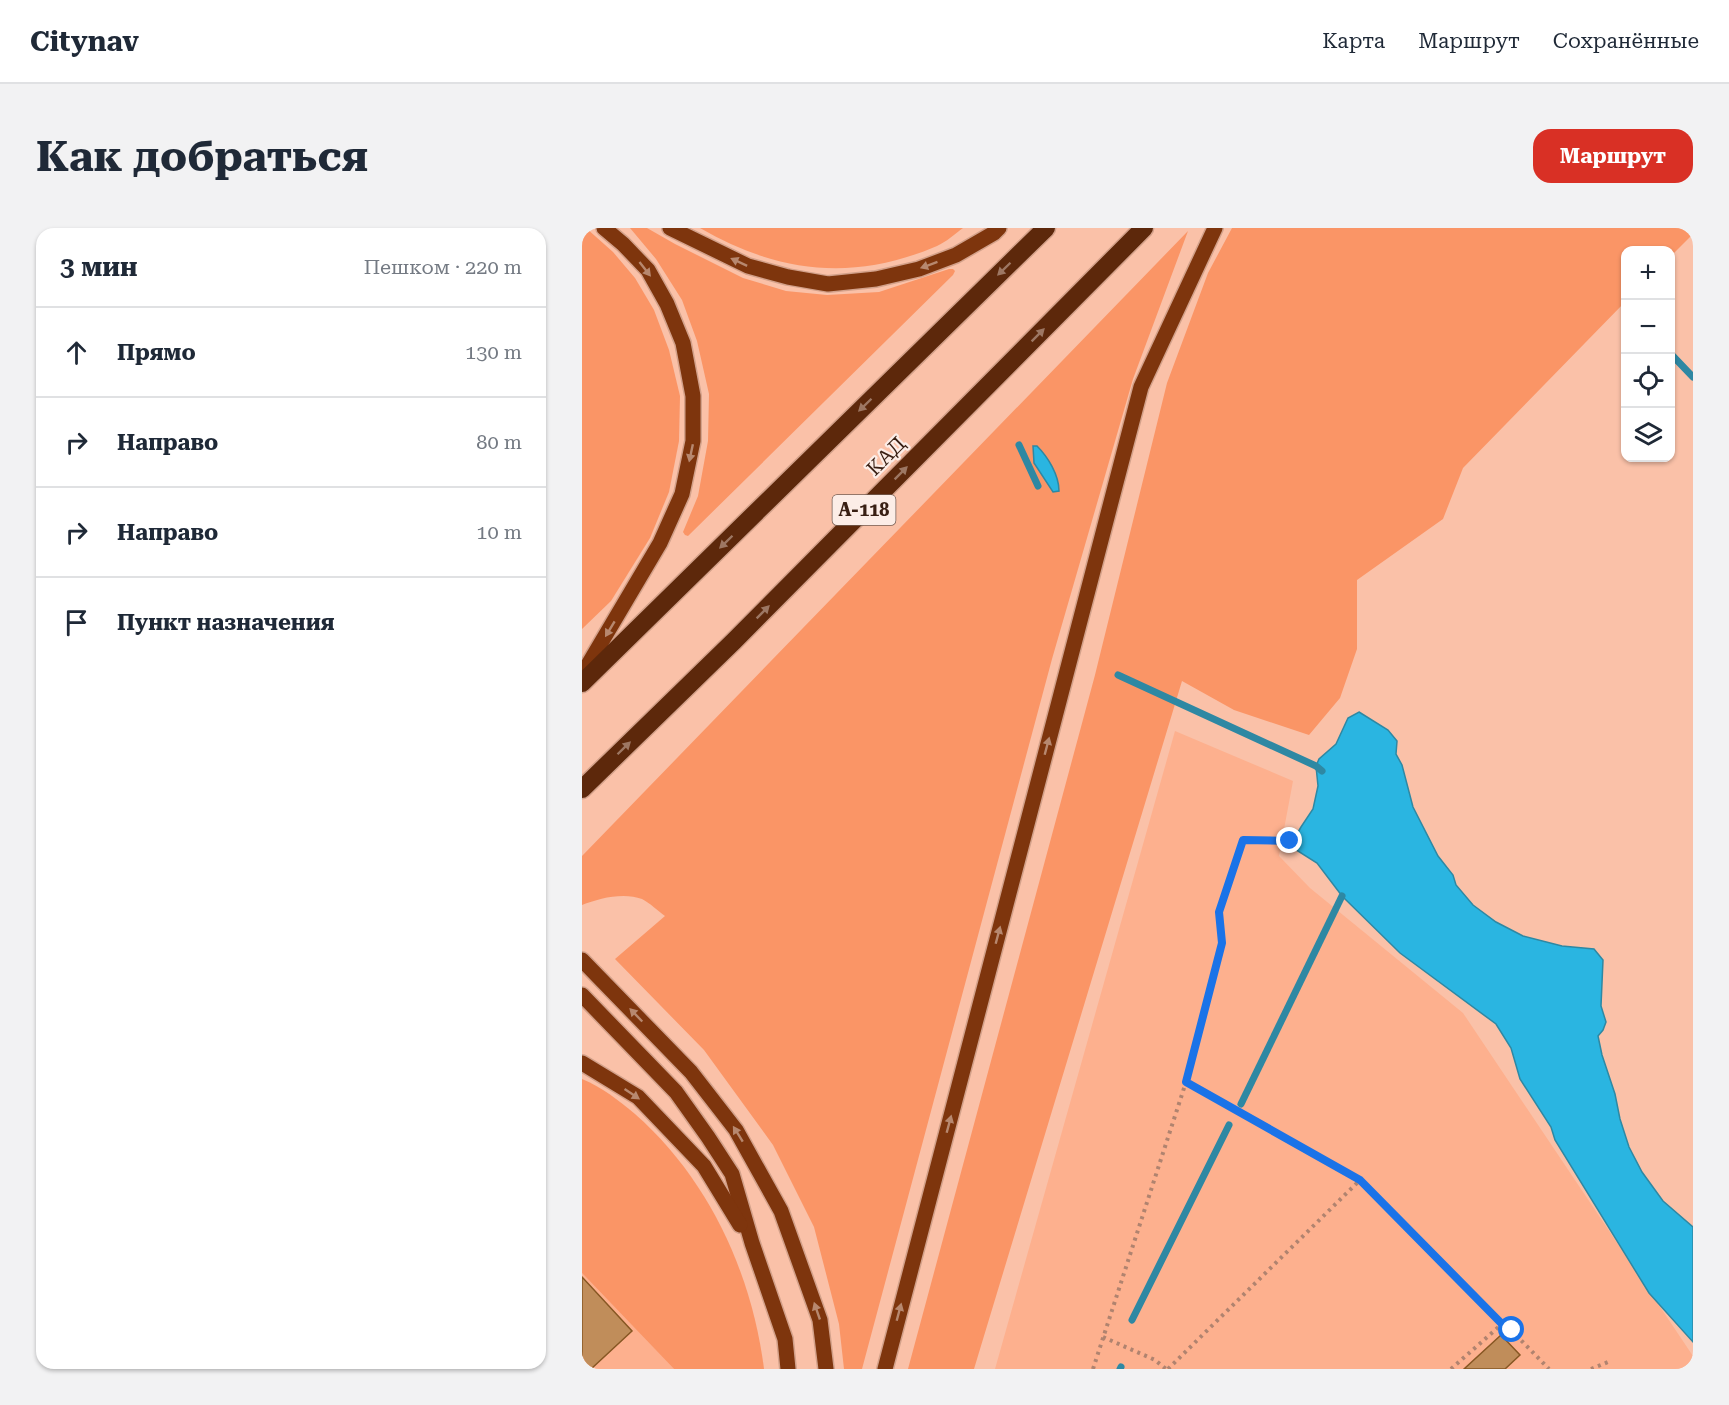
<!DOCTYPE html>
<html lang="ru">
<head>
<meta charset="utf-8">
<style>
  :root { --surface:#fff; --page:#f2f2f3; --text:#1f2937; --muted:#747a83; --line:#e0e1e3; --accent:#d93025 }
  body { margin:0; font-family:"Roboto Serif",serif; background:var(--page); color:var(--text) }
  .controls { position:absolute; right:18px; top:18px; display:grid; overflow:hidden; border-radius:12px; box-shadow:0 2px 4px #0004 }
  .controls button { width:54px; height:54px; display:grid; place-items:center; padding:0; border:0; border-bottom:2px solid var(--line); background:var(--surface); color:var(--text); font:30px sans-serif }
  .stop { position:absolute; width:18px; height:18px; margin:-14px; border:4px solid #1a73e8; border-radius:50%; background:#fff }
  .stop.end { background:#1a73e8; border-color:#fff; box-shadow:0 2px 6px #0008 }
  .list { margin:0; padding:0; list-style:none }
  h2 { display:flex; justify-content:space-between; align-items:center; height:78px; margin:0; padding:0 24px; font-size:26px }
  h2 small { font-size:20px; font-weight:400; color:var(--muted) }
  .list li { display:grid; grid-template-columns:39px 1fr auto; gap:18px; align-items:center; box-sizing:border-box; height:90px; padding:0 24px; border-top:2px solid var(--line) }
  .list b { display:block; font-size:22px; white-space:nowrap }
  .list em { font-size:20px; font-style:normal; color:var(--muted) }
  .icon { flex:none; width:33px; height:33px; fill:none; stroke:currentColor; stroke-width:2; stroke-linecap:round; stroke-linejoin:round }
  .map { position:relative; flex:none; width:1111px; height:1141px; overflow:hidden; border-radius:18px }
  header { display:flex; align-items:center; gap:36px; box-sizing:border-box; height:84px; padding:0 30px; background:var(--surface); border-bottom:2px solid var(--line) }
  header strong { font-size:28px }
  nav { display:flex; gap:33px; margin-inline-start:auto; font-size:21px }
  .intro { display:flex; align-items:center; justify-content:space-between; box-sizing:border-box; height:144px; padding:0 36px }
  h1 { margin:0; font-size:42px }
  .button { padding:15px 27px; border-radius:18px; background:var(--accent); color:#fff; font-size:21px; font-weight:700 }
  main { display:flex; gap:36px; padding:0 36px }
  aside { flex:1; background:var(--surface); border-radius:18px; box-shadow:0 2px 4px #0004 }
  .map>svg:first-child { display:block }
  .built { fill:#fdb08e }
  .green { fill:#fa9566 }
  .water { fill:#2ab5e1; stroke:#2e88a3; stroke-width:1.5 }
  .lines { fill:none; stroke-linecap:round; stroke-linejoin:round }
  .stream { stroke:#2e88a3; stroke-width:7 }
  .building { fill:#c08d5a; stroke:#875723; stroke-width:1.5 }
  .major-casing { stroke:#d3a18a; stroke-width:18 }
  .highway-casing { stroke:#d3a18a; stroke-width:21 }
  .path { stroke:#b0836f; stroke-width:4; stroke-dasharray:3 4.5; stroke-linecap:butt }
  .major { stroke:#7e350d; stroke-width:15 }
  .highway { stroke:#5d280b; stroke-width:18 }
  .oneway { fill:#b7886f }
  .oneway2 { fill:#9d7763 }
  .route { stroke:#1a73e8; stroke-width:8 }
  .labels { text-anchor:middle; stroke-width:4.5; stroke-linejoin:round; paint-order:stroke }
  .shield { fill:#fcede7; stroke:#745d53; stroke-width:1.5 }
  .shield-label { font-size:18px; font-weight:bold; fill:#391f13 }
  .street-label { font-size:20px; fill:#391f13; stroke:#fcede7 }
</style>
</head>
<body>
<header>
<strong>Citynav</strong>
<nav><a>Карта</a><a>Маршрут</a><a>Сохранённые</a></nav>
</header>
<div class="intro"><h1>Как добраться</h1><a class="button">Маршрут</a></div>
<main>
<aside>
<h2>3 мин<small>Пешком · 220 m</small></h2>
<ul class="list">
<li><svg class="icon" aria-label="ahead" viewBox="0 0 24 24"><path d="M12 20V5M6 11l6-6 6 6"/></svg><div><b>Прямо</b></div><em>130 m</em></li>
<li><svg class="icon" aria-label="right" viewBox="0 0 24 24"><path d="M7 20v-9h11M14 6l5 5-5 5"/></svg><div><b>Направо</b></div><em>80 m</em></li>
<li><svg class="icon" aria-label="right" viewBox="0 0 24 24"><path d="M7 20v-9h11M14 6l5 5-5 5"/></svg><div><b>Направо</b></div><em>10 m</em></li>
<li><svg class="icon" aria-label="arrive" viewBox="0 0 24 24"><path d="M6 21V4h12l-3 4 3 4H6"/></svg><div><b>Пункт назначения</b></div></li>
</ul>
</aside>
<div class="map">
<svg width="1111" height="1141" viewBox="0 0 1111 1141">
  <rect width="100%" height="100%" fill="#fac1a8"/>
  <g class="built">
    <path d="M593,503L711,553L697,628L728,660L881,785L1111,1128V1141H413Z"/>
    <path d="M0,1045L92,1141H0Z"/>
  </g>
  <g class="green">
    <path d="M0,0H4L31,24L53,50L72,82L87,122L98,168L97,213L87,264L68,310L29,373L0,401Z"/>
    <path d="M48,0H65L93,16L161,50L204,63L245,67L297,64L367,41H371L373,43L371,47L106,308L103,307L101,304L116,268L126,213L127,166L115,113L100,72L74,31Z"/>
    <path d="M118,0H381C373,6 364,14 355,18C271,54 196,45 118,0Z"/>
    <path d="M650,0H1111V6L1089,28L1088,22H1044L1043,74L881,240L861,291L775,352V421L758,470L727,507L652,482L600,453L392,1141H326L513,447L585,155L626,45Z"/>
    <path d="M606,3L551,151L470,431L280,1141H262L257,1096L232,999L191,917L122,822L33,731L83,688C76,683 68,675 60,671C42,664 17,670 0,677V628Z"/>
    <path d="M0,851C20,859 36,872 53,886C126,950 170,1045 182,1141H92L0,1045Z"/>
  </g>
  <g class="water">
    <path d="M451,218H455C466,229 477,247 477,263L471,264L452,235Z"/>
    <path d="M777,484L806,502L815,513L814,526L820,537L831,579L856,628L871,647L874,657L891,677L914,694L941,708L980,718L1012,721L1021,732L1019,778L1024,794L1021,802L1016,808L1020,827L1033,866L1038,891L1047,919L1060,944L1081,973L1111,999V1114L1067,1065L973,912L969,899L938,851L929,820L914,796L818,725L760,668L735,635L708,618L719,599L731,581L736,558L734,538L737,531L754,516L766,490Z"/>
  </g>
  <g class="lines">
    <g class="stream">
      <path d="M1088,125L1111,149"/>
      <path d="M437,217L456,258"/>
      <path d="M536,447L734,538L740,543"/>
      <path d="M659,876L760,668"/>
      <path d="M550,1092L647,897"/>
      <path d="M538,1141L539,1139"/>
    </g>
  </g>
  <g class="building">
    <path d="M0,1049L50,1103L9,1141H0Z"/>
    <path d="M919,1107L938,1127L923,1141H882Z"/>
  </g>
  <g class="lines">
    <defs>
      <g id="major">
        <path d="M88,0L166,38L206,49L246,56L294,51L337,41L374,27L412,5L417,0"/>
        <path d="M0,447L78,315L100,266L111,213V168L101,115L85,76L66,42L41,16L22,0"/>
        <path d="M0,732L109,844L154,902L199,983L238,1092L244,1141"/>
        <path d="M0,767L94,864L126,909L150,946L170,1015L203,1111L206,1141"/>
        <path d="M0,835L56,869L122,938L158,997"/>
        <path d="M303,1141L559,159L633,0"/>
      </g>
      <g id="highway">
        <path d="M0,455L464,0"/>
        <path d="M0,561L152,413L562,0"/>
      </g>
    </defs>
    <use href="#major" class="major-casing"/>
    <use href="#highway" class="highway-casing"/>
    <g class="path">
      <path d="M604,854L778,952L920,1096L930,1103L967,1141"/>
      <path d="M521,1109L573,1132L584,1141"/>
      <path d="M511,1141L604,854L640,715L637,684L661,612L708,613"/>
      <path d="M586,1141L778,952"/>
      <path d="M869,1141L920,1096"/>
      <path d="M1009,1141L1026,1134"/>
    </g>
    <use href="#major" class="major"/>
    <use href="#highway" class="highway"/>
  </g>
  <defs><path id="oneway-solid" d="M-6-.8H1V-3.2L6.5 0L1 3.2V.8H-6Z" transform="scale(1.5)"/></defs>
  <g class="oneway">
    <use href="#oneway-solid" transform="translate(157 34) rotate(-155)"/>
    <use href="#oneway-solid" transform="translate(347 37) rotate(160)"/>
    <use href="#oneway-solid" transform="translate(63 41) rotate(52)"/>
    <use href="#oneway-solid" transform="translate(109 225) rotate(102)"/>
    <use href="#oneway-solid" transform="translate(28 401) rotate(121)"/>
    <use href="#oneway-solid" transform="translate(465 518) rotate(-75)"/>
    <use href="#oneway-solid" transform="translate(416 707) rotate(-75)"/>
    <use href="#oneway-solid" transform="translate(54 787) rotate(-134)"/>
    <use href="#oneway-solid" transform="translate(50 866) rotate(34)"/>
    <use href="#oneway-solid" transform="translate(367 896) rotate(-75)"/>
    <use href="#oneway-solid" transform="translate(156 906) rotate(-122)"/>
    <use href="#oneway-solid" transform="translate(235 1083) rotate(-109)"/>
    <use href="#oneway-solid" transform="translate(317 1084) rotate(-75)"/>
  </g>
  <g class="oneway2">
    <use href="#oneway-solid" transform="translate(422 41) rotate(136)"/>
    <use href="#oneway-solid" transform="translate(456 107) rotate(-45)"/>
    <use href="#oneway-solid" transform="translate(283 177) rotate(136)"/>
    <use href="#oneway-solid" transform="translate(319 245) rotate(-45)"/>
    <use href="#oneway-solid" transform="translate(144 314) rotate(136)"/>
    <use href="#oneway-solid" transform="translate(181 384) rotate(-45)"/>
    <use href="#oneway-solid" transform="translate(42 520) rotate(-44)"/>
  </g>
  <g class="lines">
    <path class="route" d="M708,613L661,612L637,684L640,715L604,854L778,952L920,1096L930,1102"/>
  </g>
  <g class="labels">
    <rect class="shield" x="250.5" y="267" width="63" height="30" rx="4.5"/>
    <g class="shield-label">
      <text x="282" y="288">А-118</text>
    </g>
    <g class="street-label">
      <text transform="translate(304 228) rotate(-45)" y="7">КАД</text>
    </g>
  </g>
</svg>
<div class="controls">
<button>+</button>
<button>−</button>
<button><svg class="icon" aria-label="locate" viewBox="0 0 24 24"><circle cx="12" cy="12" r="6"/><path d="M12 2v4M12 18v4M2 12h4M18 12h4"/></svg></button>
<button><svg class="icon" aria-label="layers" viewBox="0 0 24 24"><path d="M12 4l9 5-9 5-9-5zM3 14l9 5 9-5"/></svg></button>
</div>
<div class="stop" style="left:930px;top:1102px"></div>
<div class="stop end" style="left:708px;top:613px"></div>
</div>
</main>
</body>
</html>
